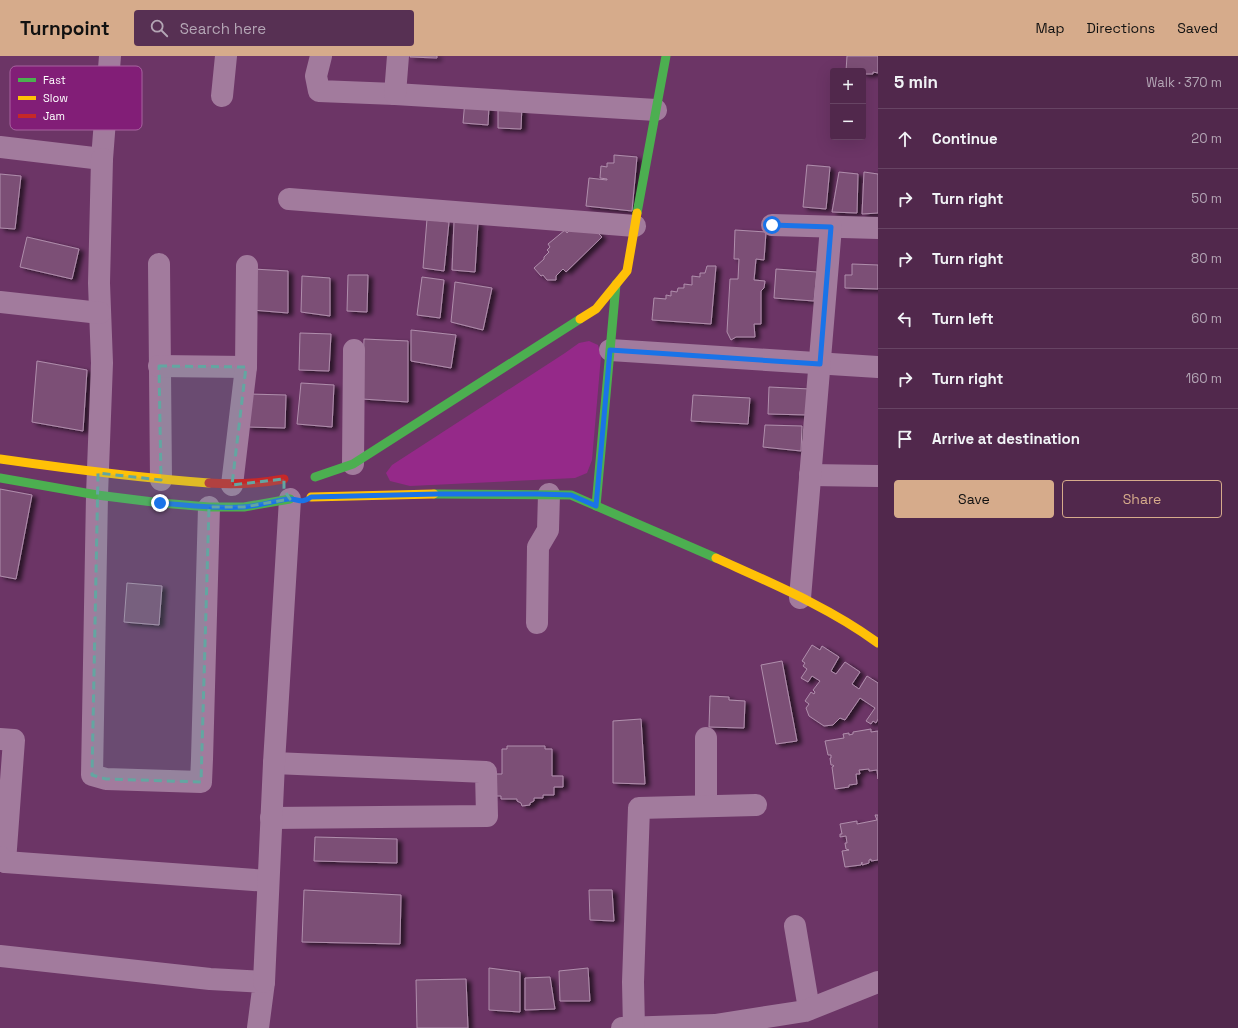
<!DOCTYPE html>
<html lang="en">
<head>
<meta charset="utf-8">
<style>
  :root { --surface:#51284c; --page:#573053; --text:#f1f3f6; --muted:#b4a6b5; --line:#674464; --accent:#d6ab8b }
  body { margin:0; font-family:"Space Grotesk",sans-serif; background:var(--page); color:var(--text) }
  .controls { position:absolute; right:12px; top:12px; display:grid; overflow:hidden; border-radius:4px; box-shadow:0 4px 16px #0002 }
  .controls button { width:36px; height:36px; display:grid; place-items:center; padding:0; border:0; border-bottom:1px solid var(--line); background:var(--surface); color:var(--text); font:20px sans-serif }
  .stop { position:absolute; width:12px; height:12px; margin:-9px; border:3px solid #1a73e8; border-radius:50%; background:#fff }
  .stop.end { background:#1a73e8; border-color:#fff; box-shadow:0 1px 4px #0008 }
  .list { margin:0; padding:0; list-style:none }
  h2 { display:flex; justify-content:space-between; align-items:center; height:52px; margin:0; padding:0 16px; font-size:17px }
  h2 small { font-size:13px; font-weight:400; color:var(--muted) }
  .list li { display:grid; grid-template-columns:26px 1fr auto; gap:12px; align-items:center; box-sizing:border-box; height:60px; padding:0 16px; border-top:1px solid var(--line) }
  .list b { display:block; font-size:15px; white-space:nowrap }
  .list em { font-size:13px; font-style:normal; color:var(--muted) }
  .actions { display:flex; gap:8px; padding:12px 16px }
  .actions a { flex:1; padding:9px 0; border:1px solid var(--accent); border-radius:4px; text-align:center; font-size:14px; color:var(--accent) }
  .actions .main { background:var(--accent); color:#111 }
  .icon { flex:none; width:22px; height:22px; fill:none; stroke:currentColor; stroke-width:2; stroke-linecap:round; stroke-linejoin:round }
  .map { position:relative; flex:none; width:878px; height:972px; overflow:hidden }
  header { display:flex; align-items:center; gap:24px; box-sizing:border-box; height:56px; padding:0 20px; background:var(--accent); color:#111 }
  header strong { font-size:19px }
  nav { display:flex; gap:22px; margin-inline-start:auto; font-size:14px }
  .search { width:280px; height:36px; background:var(--page); display:flex; align-items:center; gap:10px; box-sizing:border-box; padding:0 14px; border-radius:4px; color:var(--muted); font-size:15px }
  main { display:flex }
  aside { flex:1; background:var(--surface) }
  .map>svg:first-child { display:block }
  .green { fill:#952989 }
  .building { fill:#7b4f76; stroke:#b08eac; filter:url(#shadow) }
  .lines { fill:none; stroke-linecap:round; stroke-linejoin:round }
  .street { stroke:#a27b9d; stroke-width:22 }
  .fast { stroke:#4caf50; stroke-width:9 }
  .slow { stroke:#ffc107; stroke-width:9 }
  .jam { stroke:#c62828; stroke-width:9 }
  .route { stroke:#1a73e8; stroke-width:5 }
  .marked { fill:#63a6a1; fill-opacity:0.2; stroke:#63a6a1; stroke-width:3; stroke-dasharray:8 5; stroke-linejoin:round }
  .key { fill:#821e77; stroke:#a862a0; stroke-width:1 }
  .key-label { font-size:11px; fill:#fff }
</style>
</head>
<body>
<header>
<strong>Turnpoint</strong>
<div class="search"><svg class="icon" aria-label="search" viewBox="0 0 24 24"><circle cx="10" cy="10" r="6"/><path d="M15 15l6 6"/></svg>Search here</div>
<nav><a>Map</a><a>Directions</a><a>Saved</a></nav>
</header>
<main>
<div class="map">
<svg width="878" height="972" viewBox="0 0 878 972">
  <defs>
    <filter id="shadow"><feDropShadow dx="4.5" dy="2.5" stdDeviation="2" flood-color="#0009"/></filter>
  </defs>
  <rect width="100%" height="100%" fill="#6c3566"/>
  <path class="green" d="M589,285L598,289L601,300L592,404L587,417L575,422L410,430L390,425L386,417L392,409L565,297L579,287Z"/>
  <g class="building">
    <path d="M410,0H437V2L410,1Z"/>
    <path d="M847,0H878V17L873,16V18H863V15H846Z"/>
    <path d="M465,44L489,50L488,69L463,67Z"/>
    <path d="M522,48L521,73L498,72V53Z"/>
    <path d="M614,99L637,101L632,155L586,150L589,122L607,124V123L600,122L601,110L607,111V107H614Z"/>
    <path d="M807,109L830,111L826,153L803,151Z"/>
    <path d="M839,116L858,118L857,157L832,156Z"/>
    <path d="M864,116L878,118V157L862,158Z"/>
    <path d="M0,118L21,120L15,173L0,172Z"/>
    <path d="M427,163L449,166L444,215L423,212Z"/>
    <path d="M454,166L478,167L475,216L452,214Z"/>
    <path d="M591,170L602,181L566,216L563,213L556,220V224H547L543,219L541,220L534,212L544,203V201L549,196L547,194L550,191L548,188L565,174L567,177L572,172Z"/>
    <path d="M735,174L766,176L764,204L756,203L754,224L765,225L764,232L761,235V268H754L755,281H736L731,284L727,276L730,223H738L739,203H734Z"/>
    <path d="M27,181L79,193L72,223L20,211Z"/>
    <path d="M852,208L878,209V233L845,232V219H852Z"/>
    <path d="M707,210H716L711,268L652,264L654,242L666,243V239L671,240V235L677,236L678,232H684V228L692,229V220L700,221V217H705Z"/>
    <path d="M253,213L288,215V257L252,254Z"/>
    <path d="M776,213L817,216L814,245L774,242Z"/>
    <path d="M348,219H368L367,256L347,255Z"/>
    <path d="M302,220L330,222V260L301,256Z"/>
    <path d="M422,221L444,224L440,262L417,259Z"/>
    <path d="M455,226L492,232L483,274L451,266Z"/>
    <path d="M411,274L456,279L451,312L411,305Z"/>
    <path d="M300,277L331,278L329,315L299,314Z"/>
    <path d="M364,283L408,285V346L362,343Z"/>
    <path d="M37,305L87,314L83,375L32,366Z"/>
    <path d="M301,327L334,329L332,371L297,368Z"/>
    <path d="M769,331L810,333L809,359L768,358Z"/>
    <path d="M248,338L286,339L285,372L247,371Z"/>
    <path d="M693,339L750,342L748,368L691,365Z"/>
    <path d="M765,369L802,370L801,395L763,391Z"/>
    <path d="M0,433L32,439L16,523L0,520Z"/>
    <path d="M127,527L162,530L159,569L124,566Z"/>
    <path d="M812,589L820,594L822,590L839,601L831,615L836,618L845,606L860,616L852,628L859,633L867,620L878,627V663L876,667L873,665L871,668L866,665L875,652L860,642L845,664L840,662L833,669L824,670L809,660L806,652L809,648L805,645L811,636L814,638L815,636L813,634L820,625L812,620L808,626L801,622L807,613L803,610L805,607L802,605Z"/>
    <path d="M782,605L797,685L776,688L761,609Z"/>
    <path d="M710,640L729,641V644L745,645L744,672L709,671Z"/>
    <path d="M641,663L645,728L613,727V665Z"/>
    <path d="M871,673V676L878,675V723L877,714L869,715V713L859,714L860,718H856L857,728L849,729V731L835,733L832,711L834,710L833,709H831L830,702H831V699H828L825,685L844,682L843,678L849,677V679L853,678V676Z"/>
    <path d="M507,690H545V693H552V720H563V731H554V739H543V742H534V745L530,747V749L522,750L521,747L517,745V743H501V740H496L490,718H502V693H507Z"/>
    <path d="M875,759H878V804L871,805V803L869,804V807L862,809V806L861,809L845,811L842,795L849,794L846,793L845,787H847L846,780L840,781V778H842L840,768L857,765V768L877,764Z"/>
    <path d="M315,781L397,783V807L314,805Z"/>
    <path d="M304,834L401,839L400,888L302,886Z"/>
    <path d="M589,834H612L614,865L590,864Z"/>
    <path d="M489,912L520,916V956L489,954Z"/>
    <path d="M588,912L590,945H560L559,915Z"/>
    <path d="M550,921L555,953L525,954V922Z"/>
    <path d="M466,923L468,972H417L416,924Z"/>
  </g>
  <g class="lines">
    <g class="street">
      <path d="M321,0L316,20L319,35L395,38L656,54"/>
      <path d="M395,38L398,0"/>
      <path d="M222,40L226,0"/>
      <path d="M0,91L102,103L110,0"/>
      <path d="M102,103L99,227L102,307L97,439L92,719L106,723L201,726L202,703L209,451"/>
      <path d="M289,143L635,170"/>
      <path d="M772,169L878,172"/>
      <path d="M159,208L161,424"/>
      <path d="M0,246L100,257"/>
      <path d="M610,294L878,311"/>
      <path d="M159,310L246,311"/>
      <path d="M353,408L354,294"/>
      <path d="M810,419L878,420"/>
      <path d="M232,429L246,311L247,210"/>
      <path d="M800,542L831,171"/>
      <path d="M537,567L538,491L548,474L549,438"/>
      <path d="M706,682V750"/>
      <path d="M0,683L14,684L5,806"/>
      <path d="M271,762L487,760L486,716L274,707"/>
      <path d="M0,801L5,806L268,825"/>
      <path d="M795,870L809,953"/>
      <path d="M0,900L210,923L264,926L258,972"/>
      <path d="M264,926L274,707L290,443"/>
      <path d="M622,972L715,969L805,955L878,926"/>
      <path d="M634,972L633,926L639,752L756,749"/>
    </g>
    <g class="fast">
      <path d="M637,157L666,0"/>
      <path d="M315,421L353,408L580,263"/>
      <path d="M0,422L97,439L161,447L209,451H244L290,443"/>
      <path d="M434,438L571,439L716,502"/>
      <path d="M596,450L616,228"/>
    </g>
    <g class="slow">
      <path d="M580,263L596,253L627,215L637,157"/>
      <path d="M0,403C70,413 139,422 209,427"/>
      <path d="M311,441L434,438"/>
      <path d="M716,502C771,527 829,551 878,587"/>
    </g>
    <path class="jam" d="M209,427C237,429 257,428 284,423"/>
  </g>
  <g class="lines">
    <path class="route" d="M160,447C188,449 215,453 243,451C259,450 273,445 288,443C298,442 300,449 311,441L437,438H537L571,439L596,450L610,294L820,308L831,171L772,169"/>
  </g>
  <path class="marked" d="M159,310L246,311L232,429L284,423V434L290,443L244,451H209L201,726L106,723L92,719L98,417L161,424Z"/>
  <rect x="10" y="10" width="132" height="64" rx="6" class="key"/>
  <rect x="18" y="22" width="18" height="4" fill="#4caf50"/>
  <rect x="18" y="40" width="18" height="4" fill="#ffc107"/>
  <rect x="18" y="58" width="18" height="4" fill="#c62828"/>
  <g class="key-label">
    <text x="43" y="28">Fast</text>
    <text x="43" y="46">Slow</text>
    <text x="43" y="64">Jam</text>
  </g>
</svg>
<div class="controls">
<button>+</button>
<button>−</button>
</div>
<div class="stop" style="left:772px;top:169px"></div>
<div class="stop end" style="left:160px;top:447px"></div>
</div>
<aside>
<h2>5 min<small>Walk · 370 m</small></h2>
<ul class="list">
<li><svg class="icon" aria-label="ahead" viewBox="0 0 24 24"><path d="M12 20V5M6 11l6-6 6 6"/></svg><div><b>Continue</b></div><em>20 m</em></li>
<li><svg class="icon" aria-label="right" viewBox="0 0 24 24"><path d="M7 20v-9h11M14 6l5 5-5 5"/></svg><div><b>Turn right</b></div><em>50 m</em></li>
<li><svg class="icon" aria-label="right" viewBox="0 0 24 24"><path d="M7 20v-9h11M14 6l5 5-5 5"/></svg><div><b>Turn right</b></div><em>80 m</em></li>
<li><svg class="icon" aria-label="left" viewBox="0 0 24 24"><path d="M17 20v-9H6M10 6l-5 5 5 5"/></svg><div><b>Turn left</b></div><em>60 m</em></li>
<li><svg class="icon" aria-label="right" viewBox="0 0 24 24"><path d="M7 20v-9h11M14 6l5 5-5 5"/></svg><div><b>Turn right</b></div><em>160 m</em></li>
<li><svg class="icon" aria-label="arrive" viewBox="0 0 24 24"><path d="M6 21V4h12l-3 4 3 4H6"/></svg><div><b>Arrive at destination</b></div></li>
</ul>
<div class="actions"><a class="main">Save</a><a>Share</a></div>
</aside>
</main>
</body>
</html>
